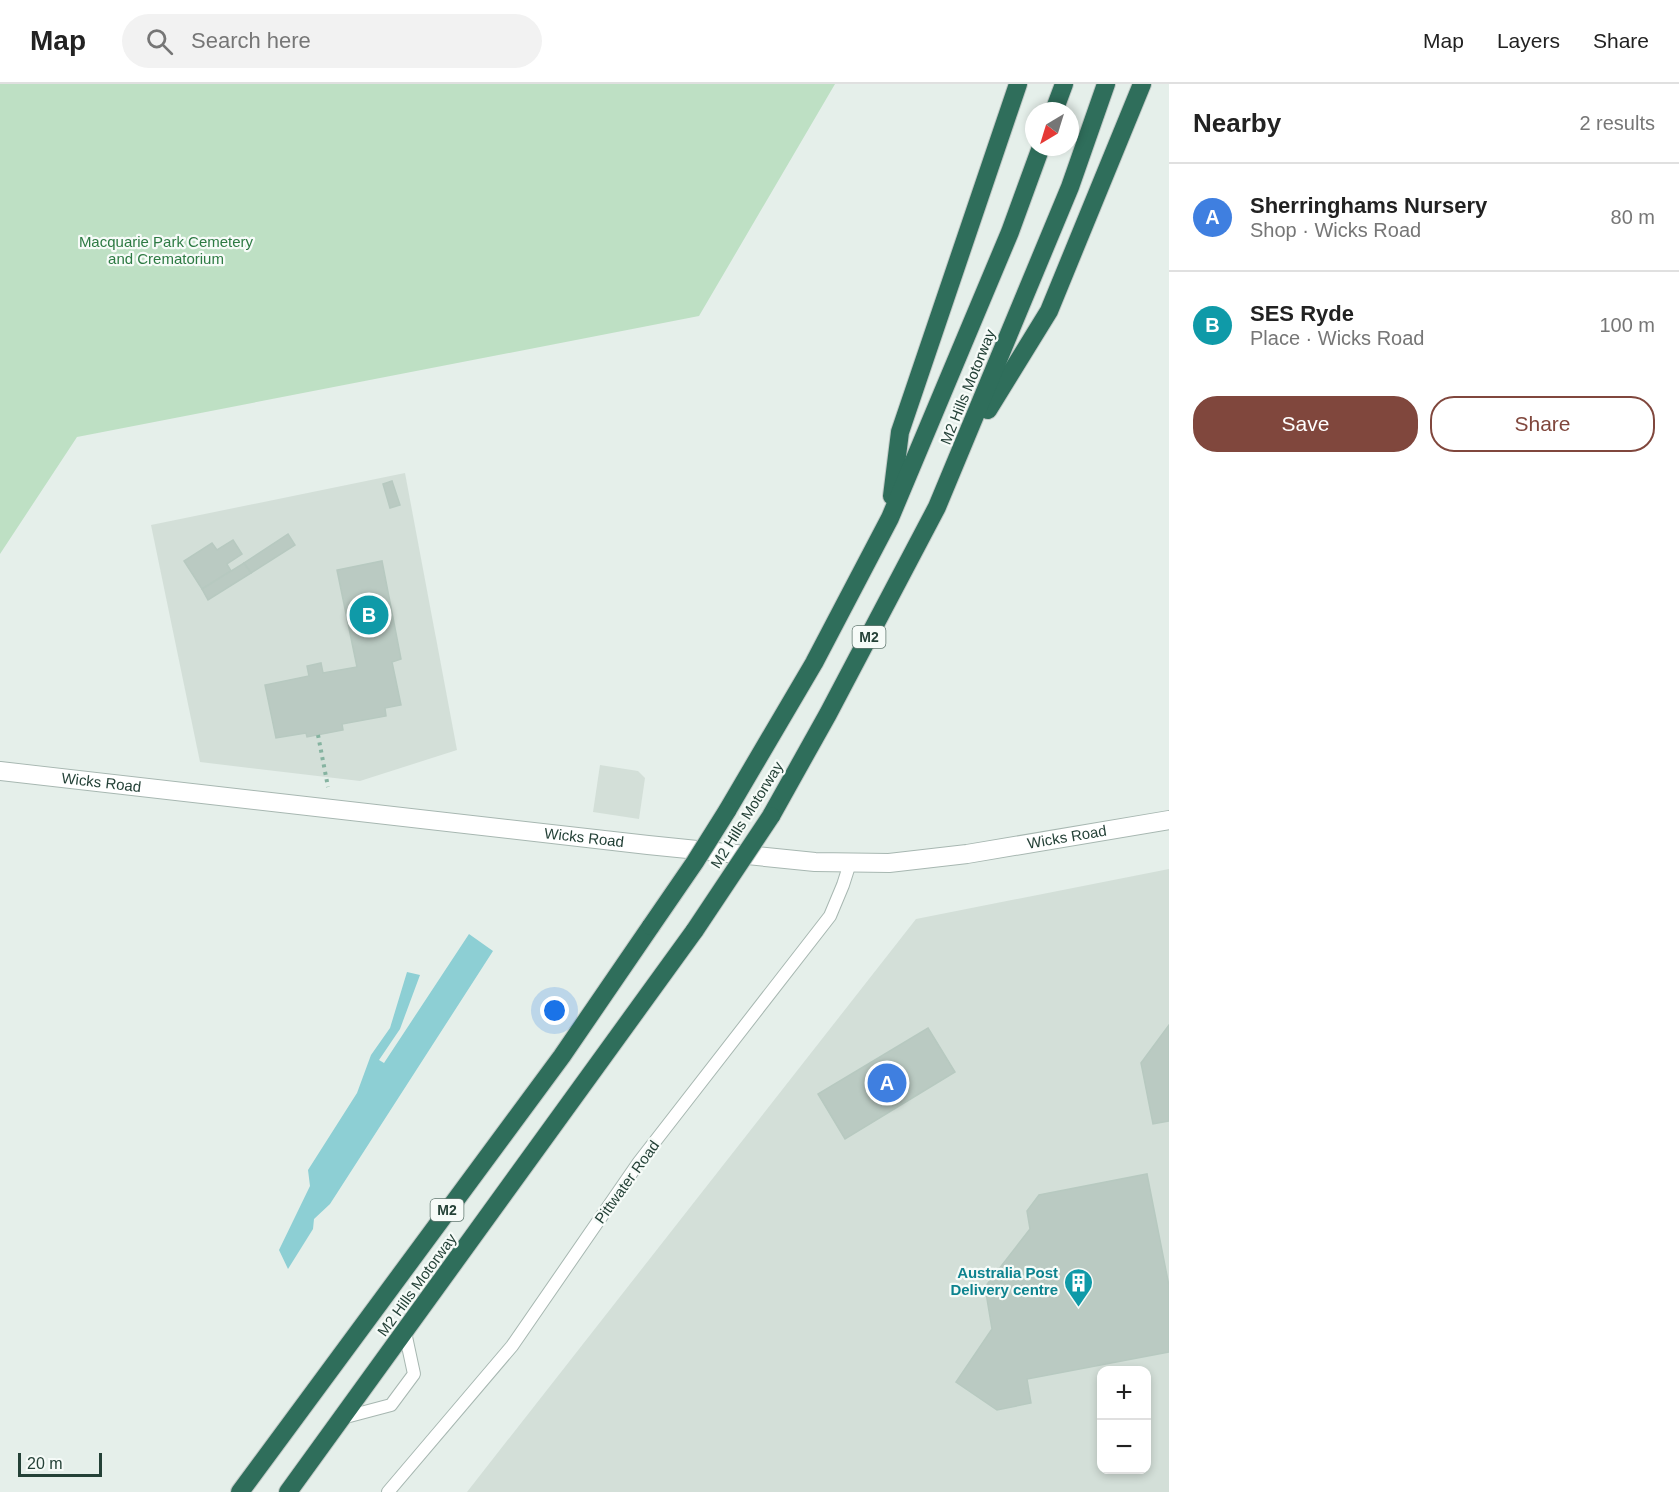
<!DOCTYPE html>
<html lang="en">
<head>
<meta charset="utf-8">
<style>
  :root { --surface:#fff; --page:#f2f2f2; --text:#222; --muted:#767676; --line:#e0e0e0; --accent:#80473d }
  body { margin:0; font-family:Helvetica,sans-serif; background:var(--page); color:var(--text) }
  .controls { position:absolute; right:18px; bottom:18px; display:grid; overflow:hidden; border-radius:12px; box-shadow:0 3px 9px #0003 }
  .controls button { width:54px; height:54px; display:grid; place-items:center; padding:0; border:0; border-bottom:2px solid var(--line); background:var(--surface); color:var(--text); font:30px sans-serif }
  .compass { position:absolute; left:1025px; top:18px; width:54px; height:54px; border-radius:50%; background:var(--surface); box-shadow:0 3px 9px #0003; rotate:218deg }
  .scale { position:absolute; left:18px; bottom:15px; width:84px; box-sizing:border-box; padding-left:6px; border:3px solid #244137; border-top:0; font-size:16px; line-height:21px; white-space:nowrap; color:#244137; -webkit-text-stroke:4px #f6fbf8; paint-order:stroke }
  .you { position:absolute; left:555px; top:927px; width:21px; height:21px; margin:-15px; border:4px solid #fff; border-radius:50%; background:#1a73e8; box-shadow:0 0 0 9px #1a73e833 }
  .badge { display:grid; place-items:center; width:39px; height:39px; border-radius:50%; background:var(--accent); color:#fff; font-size:20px; font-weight:700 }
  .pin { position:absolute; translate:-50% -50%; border:3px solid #fff; box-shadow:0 2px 6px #0006 }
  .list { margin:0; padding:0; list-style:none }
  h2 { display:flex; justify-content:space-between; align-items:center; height:78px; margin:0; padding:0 24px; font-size:26px }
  h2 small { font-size:20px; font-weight:400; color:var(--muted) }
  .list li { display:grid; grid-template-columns:39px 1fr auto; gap:18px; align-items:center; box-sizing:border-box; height:108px; padding:0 24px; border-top:2px solid var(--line) }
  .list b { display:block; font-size:22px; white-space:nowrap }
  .list p { margin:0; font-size:20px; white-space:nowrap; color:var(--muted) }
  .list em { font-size:20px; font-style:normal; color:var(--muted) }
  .actions { display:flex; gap:12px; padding:18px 24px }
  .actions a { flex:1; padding:14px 0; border:2px solid var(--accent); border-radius:24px; text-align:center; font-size:21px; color:var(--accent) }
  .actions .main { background:var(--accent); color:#fff }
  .icon { flex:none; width:33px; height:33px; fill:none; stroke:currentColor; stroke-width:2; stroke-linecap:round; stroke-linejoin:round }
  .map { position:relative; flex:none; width:1169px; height:1408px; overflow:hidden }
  header { display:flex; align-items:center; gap:36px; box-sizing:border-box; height:84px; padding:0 30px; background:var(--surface); border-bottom:2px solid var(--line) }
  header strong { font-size:28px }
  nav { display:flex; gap:33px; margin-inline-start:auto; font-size:21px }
  .search { width:420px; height:54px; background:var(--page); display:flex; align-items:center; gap:15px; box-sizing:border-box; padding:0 21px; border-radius:33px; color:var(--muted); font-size:22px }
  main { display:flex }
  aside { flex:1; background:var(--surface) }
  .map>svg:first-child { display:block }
  .built { fill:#d3dfd8; fill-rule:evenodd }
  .green { fill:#bee0c4 }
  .water { fill:#8dcfd4 }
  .building { fill:#bacac2; stroke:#b7c9c0; stroke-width:1.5 }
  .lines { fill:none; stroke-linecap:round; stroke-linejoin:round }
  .service-casing { stroke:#a7b7b1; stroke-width:14 }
  .minor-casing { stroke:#a7b7b1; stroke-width:20 }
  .motorway-casing { stroke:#c2cac7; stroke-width:20 }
  .path { stroke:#85b3a0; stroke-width:4; stroke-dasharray:3 4.5; stroke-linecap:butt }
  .service { stroke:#fff; stroke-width:12 }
  .minor { stroke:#fff; stroke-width:18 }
  .motorway { stroke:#2f6e5b; stroke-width:18 }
  .motorway-bridge-casing { stroke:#c2cac7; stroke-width:20; stroke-linecap:butt }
  .motorway-bridge { stroke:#2f6e5b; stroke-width:18 }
  .labels { text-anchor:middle; stroke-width:4.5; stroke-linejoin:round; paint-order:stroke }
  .shield { fill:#f6fbf8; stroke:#637971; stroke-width:1.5 }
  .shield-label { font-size:14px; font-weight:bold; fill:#244137 }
  .park-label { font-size:15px; fill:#2d7a43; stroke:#f6fbf8 }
  .street-label { font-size:15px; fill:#244137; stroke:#f6fbf8 }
  .culture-label { font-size:15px; font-weight:bold; fill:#0d838f; stroke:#f6fbf8; text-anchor:end }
</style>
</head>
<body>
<header>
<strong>Map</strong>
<div class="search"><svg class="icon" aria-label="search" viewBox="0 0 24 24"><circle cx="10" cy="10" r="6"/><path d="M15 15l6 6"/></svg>Search here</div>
<nav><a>Map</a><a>Layers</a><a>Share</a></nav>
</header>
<main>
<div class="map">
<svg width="1169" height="1408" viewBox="0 0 1169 1408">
  <rect width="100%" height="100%" fill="#e5efea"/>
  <g class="built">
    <path d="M405,389L457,666L360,697L200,678L151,441Z"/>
    <path d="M600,681L638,687L645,694L639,735L593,728Z"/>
    <path d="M1169,785V1408H467L916,835ZM1102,1286H1146V1386H1102Z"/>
  </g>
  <path class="green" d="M0,0H835L699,232L77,353L0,470Z"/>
  <path class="water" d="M469,850L493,867L330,1120L314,1135L313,1145L288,1185L279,1166L310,1102L308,1086L357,1009L371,971L390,944L407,888L420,891L400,945L379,976L384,979Z"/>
  <g class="building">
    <path d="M392,397L400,421L390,424L383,400Z"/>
    <path d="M288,450L295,461L251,489L244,479Z"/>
    <path d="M233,456L242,470L227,480L231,487L202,505L184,477L212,459L217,466Z"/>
    <path d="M382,477L401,575L392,578L401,621L385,624L386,632L342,640L343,646L307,653L306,649L276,654L265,601L309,592L307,582L321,579L323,589L357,583L337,486Z"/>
    <path d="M244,479L251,489L208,516L202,505Z"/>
    <path d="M1169,941V1037L1153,1040L1141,979Z"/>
    <path d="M928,944L955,988L845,1055L818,1010Z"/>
    <path d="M1147,1090L1169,1202V1268L1027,1295L1031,1319L997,1326L956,1298L992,1245L985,1203L1030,1145L1027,1127L1039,1111Z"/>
  </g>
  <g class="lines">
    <defs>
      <g id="service">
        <path d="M342,1334L391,1321L414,1290L405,1248"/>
        <path d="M388,1408L512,1262L639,1078L830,832L843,801L850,779"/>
      </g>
      <g id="minor">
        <path id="s1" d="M0,687L648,761L815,778L889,779L967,770L1169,736"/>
      </g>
      <g id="motorway">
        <path d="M1054,27L1064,0"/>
        <path d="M988,326L1049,227L1142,0"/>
        <path d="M892,412L900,348L1018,0"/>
        <path d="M727,727L814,579L890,434L1010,148L1041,63"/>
        <path d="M771,732L828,630L937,423L1070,103L1106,0"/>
        <path d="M240,1408L562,972L651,842"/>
        <path d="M288,1408L695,846"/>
      </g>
    </defs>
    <use href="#service" class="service-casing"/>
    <use href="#minor" class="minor-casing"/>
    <use href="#motorway" class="motorway-casing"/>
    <path class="path" d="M318,651L328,703"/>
    <use href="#service" class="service"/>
    <use href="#minor" class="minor"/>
    <use href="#motorway" class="motorway"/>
    <defs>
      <g id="motorway-bridge">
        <path d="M651,842L695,778L727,727"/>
        <path d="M695,846L771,732"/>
      </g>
    </defs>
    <use href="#motorway-bridge" class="motorway-bridge-casing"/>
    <use href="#motorway-bridge" class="motorway-bridge"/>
  </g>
  <defs>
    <symbol id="building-pin" viewBox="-11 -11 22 30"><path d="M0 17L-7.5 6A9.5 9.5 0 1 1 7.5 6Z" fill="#0f9aa8" stroke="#f6fbf8"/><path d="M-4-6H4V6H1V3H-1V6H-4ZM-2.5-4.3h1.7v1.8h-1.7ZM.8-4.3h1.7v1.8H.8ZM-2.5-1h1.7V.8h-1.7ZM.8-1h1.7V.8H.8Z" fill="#fff"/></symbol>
  </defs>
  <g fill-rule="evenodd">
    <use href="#building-pin" x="1062" y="1182" width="33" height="45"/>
  </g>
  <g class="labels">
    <g class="shield">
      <rect x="852.5" y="542" width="33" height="22" rx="4.5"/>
      <rect x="430.5" y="1115" width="33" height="22" rx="4.5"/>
    </g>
    <g class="shield-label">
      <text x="869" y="558">M2</text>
      <text x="447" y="1131">M2</text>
    </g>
    <g class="park-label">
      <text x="166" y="163">Macquarie Park Cemetery<tspan x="166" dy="17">and Crematorium</tspan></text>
    </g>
    <g class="street-label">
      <text transform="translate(968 303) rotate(-68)" y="5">M2 Hills Motorway</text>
      <text dy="5" stroke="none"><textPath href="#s1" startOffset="102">Wicks Road</textPath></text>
      <text transform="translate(747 731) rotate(-58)" y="5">M2 Hills Motorway</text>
      <text dy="5" stroke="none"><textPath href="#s1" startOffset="1074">Wicks Road</textPath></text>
      <text dy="5" stroke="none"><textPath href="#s1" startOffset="588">Wicks Road</textPath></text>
      <text transform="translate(627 1098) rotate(-54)" y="5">Pittwater Road</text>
      <text transform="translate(417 1201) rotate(-54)" y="5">M2 Hills Motorway</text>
    </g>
    <g class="culture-label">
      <text x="1058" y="1194">Australia Post<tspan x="1058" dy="17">Delivery centre</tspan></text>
    </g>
  </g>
</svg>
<div class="controls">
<button>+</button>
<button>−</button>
</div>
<svg class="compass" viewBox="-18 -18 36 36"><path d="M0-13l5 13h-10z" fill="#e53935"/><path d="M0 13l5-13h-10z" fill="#767676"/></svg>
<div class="scale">20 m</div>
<div class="you"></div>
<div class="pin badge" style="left:887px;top:999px;background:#3f7fe0">A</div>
<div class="pin badge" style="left:369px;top:531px;background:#0f9aa8">B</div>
</div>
<aside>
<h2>Nearby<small>2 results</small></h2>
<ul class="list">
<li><span class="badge" style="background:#3f7fe0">A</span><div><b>Sherringhams Nursery</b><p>Shop · Wicks Road</p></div><em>80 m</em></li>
<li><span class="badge" style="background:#0f9aa8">B</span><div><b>SES Ryde</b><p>Place · Wicks Road</p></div><em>100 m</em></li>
</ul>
<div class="actions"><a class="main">Save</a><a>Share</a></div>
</aside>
</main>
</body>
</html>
